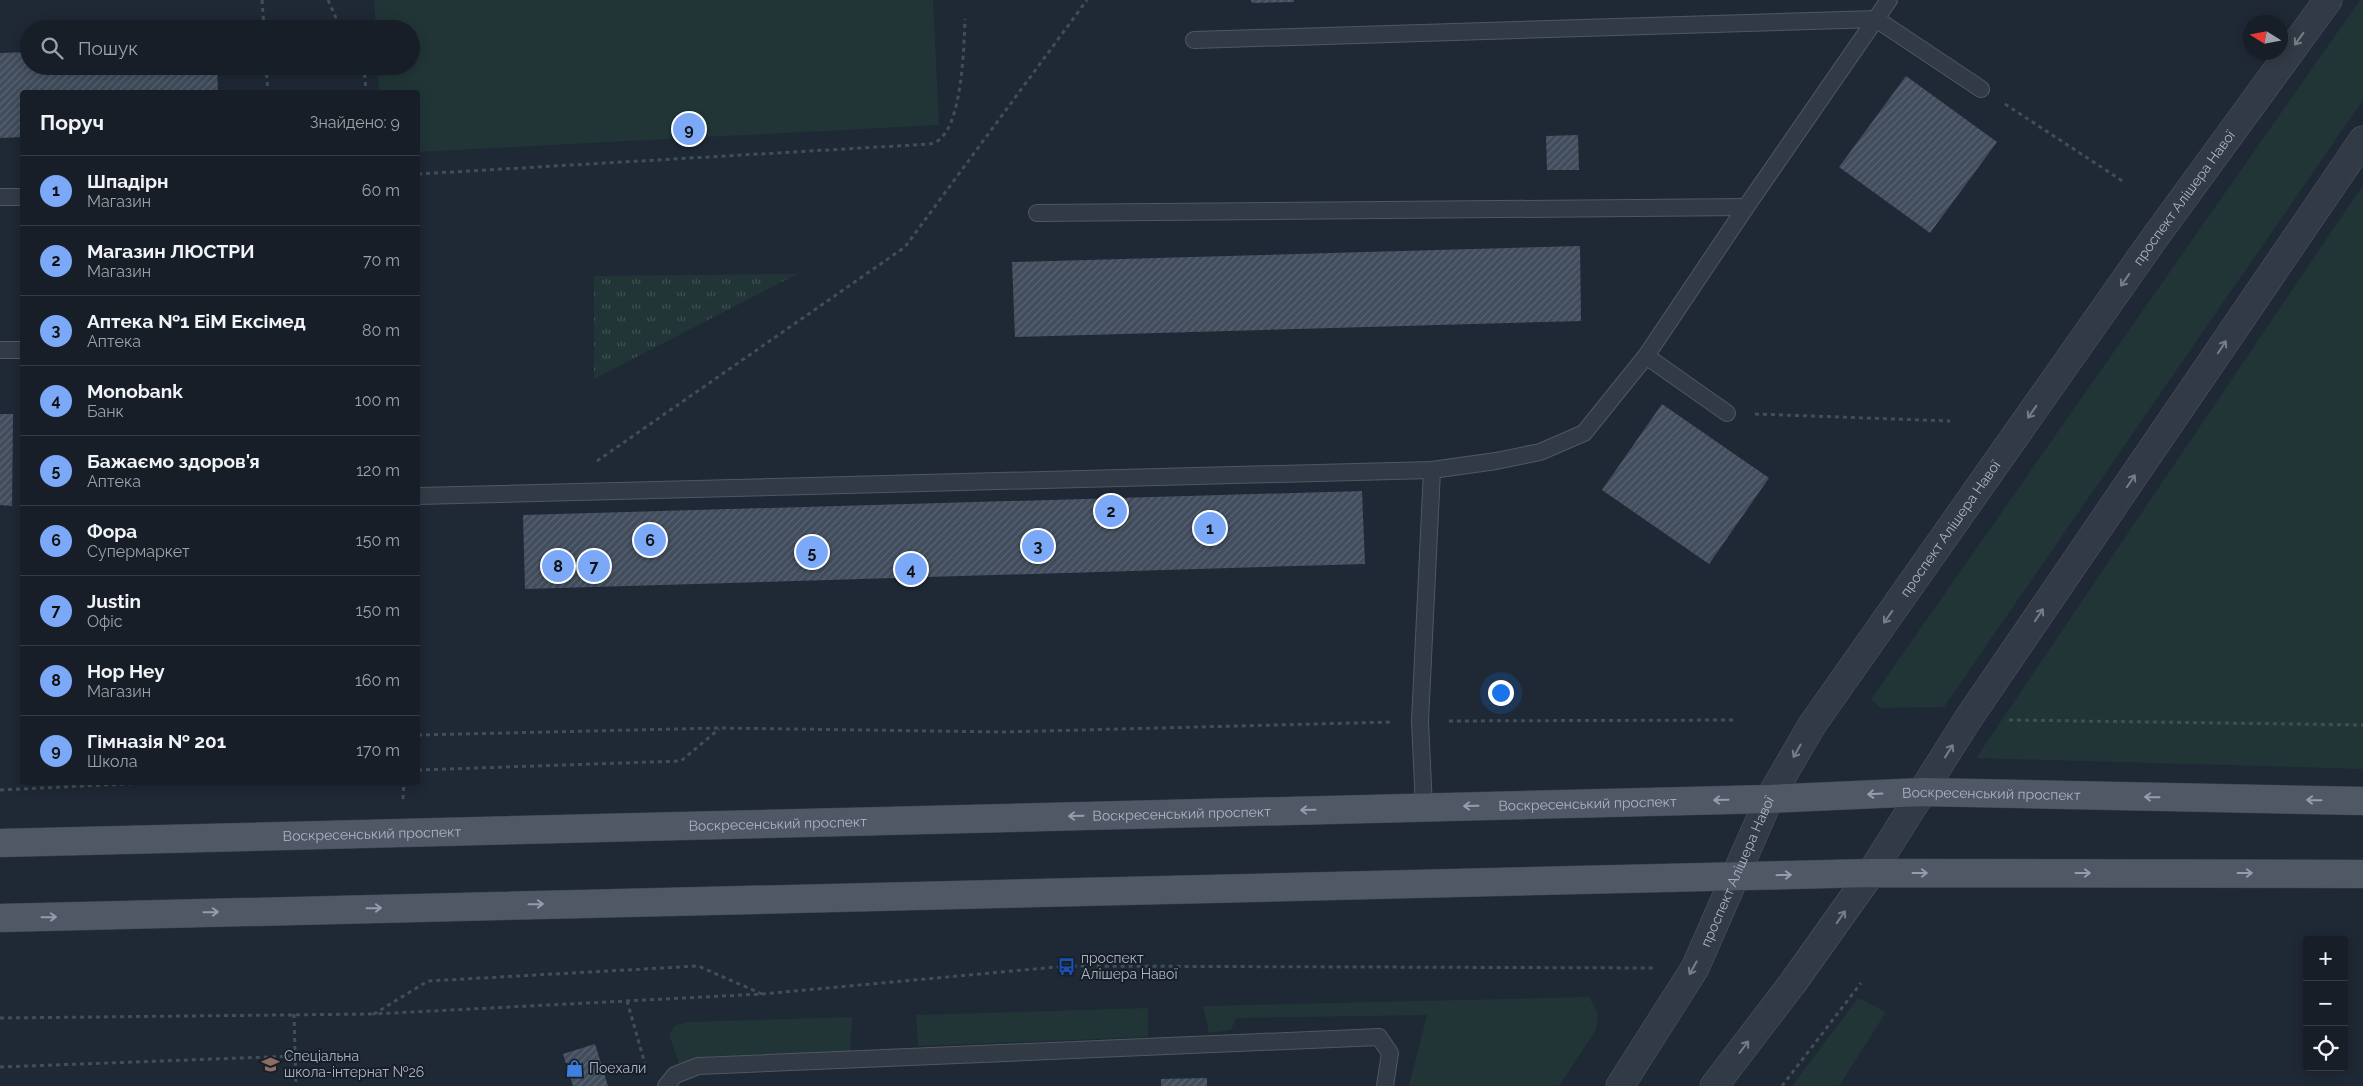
<!DOCTYPE html>
<html lang="uk">
<head>
<meta charset="utf-8">
<style>
  :root { --surface:#171e28; --page:#202730; --text:#f1f3f6; --muted:#9ea2a8; --line:#363c45; --accent:#7ca9f7 }
  body { margin:0; font-family:Raleway,sans-serif; background:var(--page); color:var(--text) }
  .controls { position:absolute; right:15px; bottom:15px; display:grid; overflow:hidden; border-radius:5px; box-shadow:0 2px 12px #0003 }
  .controls button { width:45px; height:45px; display:grid; place-items:center; padding:0; border:0; border-bottom:1px solid var(--line); background:var(--surface); color:var(--text); font:25px sans-serif }
  .compass { position:absolute; left:2243px; top:15px; width:45px; height:45px; border-radius:50%; background:var(--surface); box-shadow:0 2px 12px #0003; rotate:281deg }
  .you { position:absolute; left:1500px; top:692px; width:18px; height:18px; margin:-12px; border:4px solid #fff; border-radius:50%; background:#1a73e8; box-shadow:0 0 0 8px #1a73e833 }
  .badge { display:grid; place-items:center; width:32px; height:32px; border-radius:50%; background:var(--accent); color:#111; font-size:16px; font-weight:700 }
  .pin { position:absolute; translate:-50% -50%; border:2px solid #fff; box-shadow:0 1px 5px #0006 }
  .list { margin:0; padding:0; list-style:none }
  h2 { display:flex; justify-content:space-between; align-items:center; height:65px; margin:0; padding:0 20px; font-size:21px }
  h2 small { font-size:16px; font-weight:400; color:var(--muted) }
  .list li { display:grid; grid-template-columns:32px 1fr auto; gap:15px; align-items:center; box-sizing:border-box; height:70px; padding:0 20px; border-top:1px solid var(--line) }
  .list b { display:block; font-size:19px; white-space:nowrap }
  .list p { margin:0; font-size:16px; white-space:nowrap; color:var(--muted) }
  .list em { font-size:16px; font-style:normal; color:var(--muted) }
  .icon { flex:none; width:28px; height:28px; fill:none; stroke:currentColor; stroke-width:2; stroke-linecap:round; stroke-linejoin:round }
  .map { position:relative; flex:none; width:2363px; height:1086px; overflow:hidden }
  .search { position:absolute; background:var(--surface); box-shadow:0 2px 12px #0003; left:20px; top:20px; width:400px; height:55px; display:flex; align-items:center; gap:12px; box-sizing:border-box; padding:0 18px; border-radius:28px; color:var(--muted); font-size:19px }
  .panel { position:absolute; background:var(--surface); box-shadow:0 2px 12px #0003; left:20px; top:90px; width:400px; height:695px; border-radius:5px }
  .map>svg:first-child { display:block }
  .grass { fill:#213537 }
  .park { fill:url(#park-tufts) }
  .building { fill:url(#building-hatch) }
  .lines { fill:none; stroke-linecap:round; stroke-linejoin:round }
  .service-casing { stroke:#4f5764; stroke-width:18 }
  .tertiary-casing { stroke:#4f5764; stroke-width:29 }
  .primary-casing { stroke:#3b434f; stroke-width:29 }
  .path { stroke:#3e5053; stroke-width:3; stroke-dasharray:4 4; stroke-linecap:butt }
  .service { stroke:#323a45; stroke-width:16 }
  .tertiary { stroke:#323a45; stroke-width:28 }
  .primary { stroke:#505866; stroke-width:28 }
  .oneway { stroke:#757d8a }
  .oneway2 { stroke:#949dac }
  .labels { text-anchor:middle; stroke-width:4; stroke-linejoin:round; paint-order:stroke }
  .street-label { font-size:14px; fill:#abb4c3; stroke:#181f29 }
  .poi-label { font-size:14px; fill:#abb4c3; stroke:#181f29; text-anchor:start }
</style>
</head>
<body>
<div class="map">
<svg width="2363" height="1086" viewBox="0 0 2363 1086">
  <defs>
    <pattern id="park-tufts" width="24" height="20" patternUnits="userSpaceOnUse" patternTransform="scale(1.25)"><rect width="24" height="20" fill="#213537"/><path d="M3 7l-1-3M5 7V3M7 7l1-3M15 17l-1-3M17 17v-4M19 17l1-3" fill="none" stroke="#3f5052"/></pattern>
    <pattern id="building-hatch" width="6" height="6" patternUnits="userSpaceOnUse" patternTransform="scale(1.25)"><rect width="6" height="6" fill="#414d5d"/><path d="M-1 1l2-2M0 6l6-6M5 7l2-2" fill="none" stroke="#5a6473"/></pattern>
  </defs>
  <rect width="100%" height="100%" fill="#1f2835"/>
  <g class="grass">
    <path d="M374,0H933L939,125L418,152V92H379L378,66H411V29H376Z"/>
    <path d="M2360,0H2363V100L1944,707L1880,708L1871,699Z"/>
    <path d="M2363,185V769L1976,758Z"/>
    <path d="M1589,997L1598,1013L1596,1030L1559,1086H1409L1427,1015L1236,1018L1231,1030L1209,1033L1203,1006Z"/>
    <path d="M1858,998L1886,1012L1839,1086H1792Z"/>
    <path d="M1148,1008V1037L918,1046L916,1015Z"/>
    <path d="M852,1017L850,1051L695,1057L679,1064L669,1035L675,1025L688,1022Z"/>
  </g>
  <path class="park" d="M797,274L594,379V276Z"/>
  <g class="building">
    <path d="M1251,0H1294V2L1252,3Z"/>
    <path d="M29,52V66H217L218,92H22V137L0,138V53Z"/>
    <path d="M1906,76L1997,142L1930,233L1839,167Z"/>
    <path d="M1578,135L1579,170H1547L1546,136Z"/>
    <path d="M1580,246L1581,321L1015,337L1012,262Z"/>
    <path d="M1662,404L1769,478L1709,564L1602,490Z"/>
    <path d="M0,414H13L12,506L0,505Z"/>
    <path d="M1362,491L1365,564L525,589L523,515Z"/>
    <path d="M595,1044L608,1086H573L563,1054Z"/>
    <path d="M1207,1078V1086H1161V1079Z"/>
  </g>
  <g class="lines">
    <defs>
      <g id="service">
        <path d="M1194,40L1876,19L1981,89"/>
        <path d="M0,197H22"/>
        <path d="M1037,213L1746,207"/>
        <path d="M0,350H22"/>
        <path d="M1646,356L1727,413"/>
        <path d="M418,496L1432,470L1496,461L1540,452L1584,433L1646,356L1746,207L1889,0"/>
        <path d="M1424,807L1420,721L1432,470"/>
        <path d="M666,1086L675,1075L698,1066L1379,1037L1390,1053L1385,1086"/>
      </g>
      <g id="tertiary">
        <path id="s1" d="M1620,1086L1695,968L1769,799L1812,725L2153,240L2328,0"/>
        <path d="M1714,1086L1792,984L1871,873L1968,719L2363,140"/>
      </g>
      <g id="primary">
        <path id="s2" d="M0,843L1769,799L1923,792L2363,801"/>
        <path d="M0,918L1871,873L2363,874"/>
      </g>
    </defs>
    <use href="#service" class="service-casing"/>
    <use href="#tertiary" class="tertiary-casing"/>
    <use href="#primary" class="primary-casing"/>
    <g class="path">
      <path d="M262,0L264,29"/>
      <path d="M328,0L341,29"/>
      <path d="M266,66L268,92"/>
      <path d="M364,66L366,92"/>
      <path d="M2005,104L2124,182"/>
      <path d="M418,174L930,144C933,143 937,142 940,139C962,121 964,47 965,19"/>
      <path d="M1755,414L1950,421"/>
      <path d="M597,461L905,247L1087,0"/>
      <path d="M2009,720L2363,725"/>
      <path d="M1449,721L1733,720"/>
      <path d="M418,735L720,728L1003,732L1393,722"/>
      <path d="M418,770L681,761L719,729"/>
      <path d="M0,790L167,782"/>
      <path d="M403,799L404,782"/>
      <path d="M762,994L698,966L428,981L374,1014L762,994L1067,966L1654,968"/>
      <path d="M627,1001L645,1064"/>
      <path d="M294,1014L296,1086"/>
      <path d="M0,1018L374,1014"/>
      <path d="M0,1067L295,1056"/>
      <path d="M1782,1086L1861,983"/>
    </g>
    <use href="#service" class="service"/>
    <use href="#tertiary" class="tertiary"/>
    <use href="#primary" class="primary"/>
  </g>
  <defs><path id="oneway-shaft" d="M-6 0H5M1.5-3L5.5 0L1.5 3" fill="none" stroke-width="1.6" stroke-linecap="round" stroke-linejoin="round" transform="scale(1.25)"/></defs>
  <g class="oneway">
    <use href="#oneway-shaft" transform="translate(2299 39) rotate(126)"/>
    <use href="#oneway-shaft" transform="translate(2125 280) rotate(125)"/>
    <use href="#oneway-shaft" transform="translate(2222 347) rotate(-56)"/>
    <use href="#oneway-shaft" transform="translate(2032 412) rotate(125)"/>
    <use href="#oneway-shaft" transform="translate(2131 481) rotate(-56)"/>
    <use href="#oneway-shaft" transform="translate(2039 615) rotate(-56)"/>
    <use href="#oneway-shaft" transform="translate(1888 617) rotate(125)"/>
    <use href="#oneway-shaft" transform="translate(1797 751) rotate(120)"/>
    <use href="#oneway-shaft" transform="translate(1949 751) rotate(-58)"/>
    <use href="#oneway-shaft" transform="translate(1841 917) rotate(-55)"/>
    <use href="#oneway-shaft" transform="translate(1693 968) rotate(119)"/>
    <use href="#oneway-shaft" transform="translate(1744 1047) rotate(-53)"/>
  </g>
  <g class="oneway2">
    <use href="#oneway-shaft" transform="translate(1875 794) rotate(177)"/>
    <use href="#oneway-shaft" transform="translate(2152 797) rotate(-179)"/>
    <use href="#oneway-shaft" transform="translate(1721 800) rotate(179)"/>
    <use href="#oneway-shaft" transform="translate(2314 800) rotate(-179)"/>
    <use href="#oneway-shaft" transform="translate(1471 806) rotate(179)"/>
    <use href="#oneway-shaft" transform="translate(1308 810) rotate(179)"/>
    <use href="#oneway-shaft" transform="translate(1076 816) rotate(179)"/>
    <use href="#oneway-shaft" transform="translate(1920 873)"/>
    <use href="#oneway-shaft" transform="translate(2083 873)"/>
    <use href="#oneway-shaft" transform="translate(2245 873)"/>
    <use href="#oneway-shaft" transform="translate(1784 875) rotate(-1)"/>
    <use href="#oneway-shaft" transform="translate(536 904) rotate(-1)"/>
    <use href="#oneway-shaft" transform="translate(374 908) rotate(-1)"/>
    <use href="#oneway-shaft" transform="translate(211 912) rotate(-1)"/>
    <use href="#oneway-shaft" transform="translate(49 917) rotate(-1)"/>
  </g>
  <defs>
    <symbol id="bus-bare" viewBox="-9 -9 18 18"><path d="M-5-6H5V4H4V6H2V4H-2V6H-4V4H-5ZM-3.5-4V0h7V-4ZM-3.5 1.2v1.5H-2V1.2ZM2 1.2v1.5H3.5V1.2Z" fill="#1a4fb4" stroke="#181f29" stroke-width="2.5" paint-order="stroke"/></symbol>
    <symbol id="school-bare" viewBox="-9 -9 18 18"><path d="M0-5L7-2L0 1L-7-2ZM-4 1L0 2.5L4 1V4Q0 6-4 4Z" fill="#8d6e63" stroke="#181f29" stroke-width="2.5" paint-order="stroke"/></symbol>
    <symbol id="shop-bare" viewBox="-9 -9 18 18"><path d="M-5-2.5h2.3a2.7 3.5 0 0 1 5.4 0H5L5.5 6h-11ZM-1.5-2.5h3a1.5 2.3 0 0 0-3 0Z" fill="#3f7fe0" stroke="#181f29" stroke-width="2.5" paint-order="stroke"/></symbol>
  </defs>
  <g fill-rule="evenodd">
    <use href="#bus-bare" x="1054" y="954" width="25" height="25"/>
    <use href="#school-bare" x="258" y="1052" width="25" height="25"/>
    <use href="#shop-bare" x="562" y="1056" width="25" height="25"/>
  </g>
  <g class="labels">
    <g class="street-label">
      <text dy="5" stroke="none"><textPath href="#s1" startOffset="1055">проспект Алішера Навої</textPath></text>
      <text dy="5" stroke="none"><textPath href="#s1" startOffset="650">проспект Алішера Навої</textPath></text>
      <text dy="5" stroke="none"><textPath href="#s2" startOffset="1992">Воскресенський проспект</textPath></text>
      <text dy="5" stroke="none"><textPath href="#s2" startOffset="1588">Воскресенський проспект</textPath></text>
      <text dy="5" stroke="none"><textPath href="#s2" startOffset="1182">Воскресенський проспект</textPath></text>
      <text dy="5" stroke="none"><textPath href="#s2" startOffset="778">Воскресенський проспект</textPath></text>
      <text dy="5" stroke="none"><textPath href="#s2" startOffset="372">Воскресенський проспект</textPath></text>
      <text dy="5" stroke="none"><textPath href="#s1" startOffset="245">проспект Алішера Навої</textPath></text>
    </g>
    <g class="poi-label">
      <text x="1081" y="963">проспект<tspan x="1081" dy="16">Алішера Навої</tspan></text>
      <text x="284" y="1061">Спеціальна<tspan x="284" dy="16">школа-інтернат №26</tspan></text>
      <text x="589" y="1073">Поехали</text>
    </g>
  </g>
</svg>
<div class="controls">
<button>+</button>
<button>−</button>
<button><svg class="icon" aria-label="locate" viewBox="0 0 24 24"><circle cx="12" cy="12" r="6"/><path d="M12 2v4M12 18v4M2 12h4M18 12h4"/></svg></button>
</div>
<svg class="compass" viewBox="-18 -18 36 36"><path d="M0-13l5 13h-10z" fill="#e53935"/><path d="M0 13l5-13h-10z" fill="#9ea2a8"/></svg>
<div class="you"></div>
<div class="pin badge" style="left:1210px;top:528px">1</div>
<div class="pin badge" style="left:1111px;top:511px">2</div>
<div class="pin badge" style="left:1038px;top:546px">3</div>
<div class="pin badge" style="left:911px;top:569px">4</div>
<div class="pin badge" style="left:812px;top:552px">5</div>
<div class="pin badge" style="left:650px;top:540px">6</div>
<div class="pin badge" style="left:594px;top:566px">7</div>
<div class="pin badge" style="left:558px;top:566px">8</div>
<div class="pin badge" style="left:689px;top:129px">9</div>
<div class="search"><svg class="icon" aria-label="search" viewBox="0 0 24 24"><circle cx="10" cy="10" r="6"/><path d="M15 15l6 6"/></svg>Пошук</div>
<section class="panel">
<h2>Поруч<small>Знайдено: 9</small></h2>
<ul class="list">
<li><span class="badge">1</span><div><b>Шпадірн</b><p>Магазин</p></div><em>60 m</em></li>
<li><span class="badge">2</span><div><b>Магазин ЛЮСТРИ</b><p>Магазин</p></div><em>70 m</em></li>
<li><span class="badge">3</span><div><b>Аптека №1 EiM Ексімед</b><p>Аптека</p></div><em>80 m</em></li>
<li><span class="badge">4</span><div><b>Monobank</b><p>Банк</p></div><em>100 m</em></li>
<li><span class="badge">5</span><div><b>Бажаємо здоров'я</b><p>Аптека</p></div><em>120 m</em></li>
<li><span class="badge">6</span><div><b>Фора</b><p>Супермаркет</p></div><em>150 m</em></li>
<li><span class="badge">7</span><div><b>Justin</b><p>Офіс</p></div><em>150 m</em></li>
<li><span class="badge">8</span><div><b>Hop Hey</b><p>Магазин</p></div><em>160 m</em></li>
<li><span class="badge">9</span><div><b>Гімназія № 201</b><p>Школа</p></div><em>170 m</em></li>
</ul>
</section>
</div>
</body>
</html>
